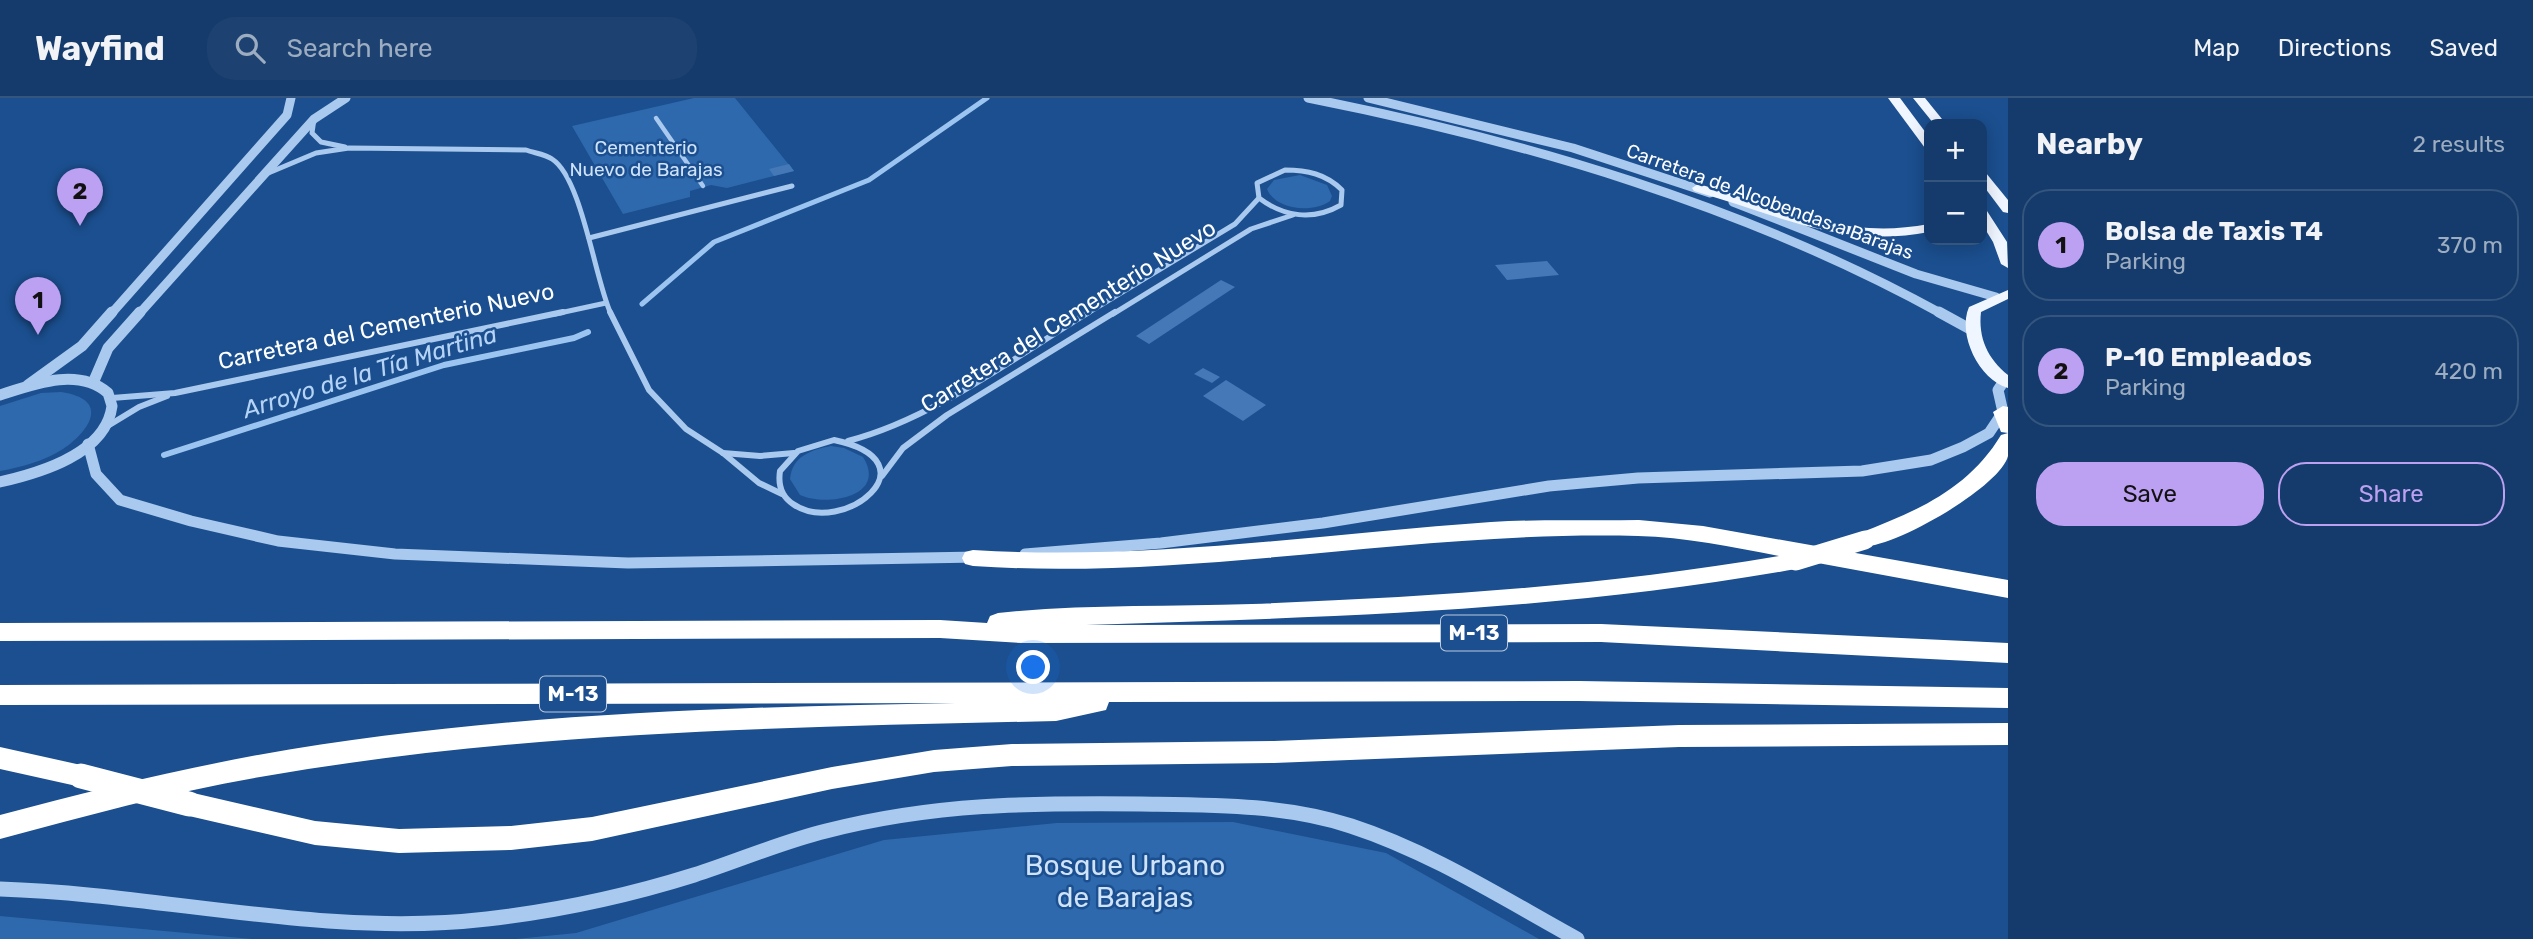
<!DOCTYPE html>
<html lang="en">
<head>
<meta charset="utf-8">
<style>
  :root { --surface:#143b6b; --page:#1d4271; --text:#f1f3f6; --muted:#9dadc1; --line:#33557e; --accent:#bca0f2 }
  body { margin:0; font-family:Rubik,sans-serif; background:var(--page); color:var(--text) }
  .controls { position:absolute; right:21px; top:21px; display:grid; overflow:hidden; border-radius:14px; box-shadow:0 4px 18px #0003 }
  .controls button { width:63px; height:63px; display:grid; place-items:center; padding:0; border:0; border-bottom:2px solid var(--line); background:var(--surface); color:var(--text); font:35px sans-serif }
  .you { position:absolute; left:1034px; top:570px; width:24px; height:24px; margin:-18px; border:5px solid #fff; border-radius:50%; background:#1a73e8; box-shadow:0 0 0 10px #1a73e833 }
  .badge { display:grid; place-items:center; width:46px; height:46px; border-radius:50%; background:var(--accent); color:#111; font-size:23px; font-weight:700 }
  .pin { position:absolute; translate:-50% -58px; filter:drop-shadow(0 2px 4px #0008) }
  .pin::after { content:''; position:absolute; top:37px; width:24px; height:21px; background:inherit; clip-path:polygon(0 0,100% 0,50% 100%) }
  .list { margin:0; padding:0; list-style:none }
  h2 { display:flex; justify-content:space-between; align-items:center; height:91px; margin:0; padding:0 28px; font-size:30px }
  h2 small { font-size:23px; font-weight:400; color:var(--muted) }
  .list li { display:grid; grid-template-columns:46px 1fr auto; gap:21px; align-items:center; box-sizing:border-box; height:112px; margin:0 14px 14px; padding:0 14px; border:2px solid var(--line); border-radius:28px }
  .list b { display:block; font-size:26px; white-space:nowrap }
  .list p { margin:0; font-size:23px; white-space:nowrap; color:var(--muted) }
  .list em { font-size:23px; font-style:normal; color:var(--muted) }
  .actions { display:flex; gap:14px; padding:21px 28px }
  .actions a { flex:1; padding:16px 0; border:2px solid var(--accent); border-radius:28px; text-align:center; font-size:24px; color:var(--accent) }
  .actions .main { background:var(--accent); color:#111 }
  .icon { flex:none; width:38px; height:38px; fill:none; stroke:currentColor; stroke-width:2; stroke-linecap:round; stroke-linejoin:round }
  .map { position:relative; flex:none; width:2008px; height:841px; overflow:hidden }
  header { display:flex; align-items:center; gap:42px; box-sizing:border-box; height:98px; padding:0 35px; background:var(--surface); border-bottom:2px solid var(--line) }
  header strong { font-size:33px }
  nav { display:flex; gap:38px; margin-inline-start:auto; font-size:24px }
  .search { width:490px; height:63px; background:var(--page); display:flex; align-items:center; gap:18px; box-sizing:border-box; padding:0 24px; border-radius:28px; color:var(--muted); font-size:26px }
  main { display:flex }
  aside { flex:1; background:var(--surface) }
  .map>svg:first-child { display:block }
  .green { fill:#2e69ad }
  .lines { fill:none; stroke-linecap:round; stroke-linejoin:round }
  .stream-far1 { stroke:#9cc4f0; stroke-width:5 }
  .stream { stroke:#9cc4f0; stroke-width:6 }
  .building { fill:#4478b7 }
  .pedestrian { stroke:#a9c9ee; stroke-width:4.5 }
  .minor-far1 { stroke:#a9c9ee; stroke-width:5 }
  .minor { stroke:#a9c9ee; stroke-width:6 }
  .tertiary-far2 { stroke:#a9c9ee; stroke-width:9 }
  .tertiary-far1 { stroke:#a9c9ee; stroke-width:11 }
  .tertiary { stroke:#a9c9ee; stroke-width:15 }
  .primary { fill:#f0f6ff; fill-rule:evenodd }
  .motorway { fill:#fff; fill-rule:evenodd }
  .motorway-bridge-far1 { stroke:#fff; stroke-width:19 }
  .motorway-bridge { stroke:#fff; stroke-width:25 }
  .labels { text-anchor:middle; stroke-width:5; stroke-linejoin:round; paint-order:stroke }
  .far-park-label { font-size:19px; fill:#cfe3fa; stroke:#1b4f8f }
  .far-street-label { font-size:19px; fill:#fff; stroke:#1b4f8f }
  .shield { fill:#1b4f8f; stroke:#bbcadd; stroke-width:2 }
  .shield-label { font-size:21px; font-weight:bold; fill:#fff }
  .street-label { font-size:23px; fill:#fff; stroke:#1b4f8f }
  .water-label { font-size:24px; font-style:italic; fill:#b5d3f5; stroke:#1b4f8f }
  .near-park-label { font-size:28px; fill:#cfe3fa; stroke:#1b4f8f }
</style>
</head>
<body>
<header>
<strong>Wayfind</strong>
<div class="search"><svg class="icon" aria-label="search" viewBox="0 0 24 24"><circle cx="10" cy="10" r="6"/><path d="M15 15l6 6"/></svg>Search here</div>
<nav><a>Map</a><a>Directions</a><a>Saved</a></nav>
</header>
<main>
<div class="map">
<svg width="2008" height="841" viewBox="0 0 2008 841">
  <rect width="100%" height="100%" fill="#1b4f8f"/>
  <g class="green">
    <path d="M694,0H735L794,73L727,90L711,87L690,93V99L623,116L572,28Z"/>
    <path d="M1300,77L1327,87L1332,98L1330,103C1313,115 1276,113 1267,91L1274,82Z"/>
    <path d="M61,294C109,301 92,331 63,351C44,363 22,369 0,373V308L41,295Z"/>
    <path d="M831,348L844,350L863,359C888,399 826,409 800,397L790,381C792,358 811,352 831,348Z"/>
    <path d="M1233,724L1386,755L1539,841H516L576,835L884,742L1057,725Z"/>
    <path d="M0,818L252,841H0Z"/>
  </g>
  <g class="lines">
    <path class="stream-far1" d="M642,206L714,144L869,82L987,0"/>
    <path class="stream" d="M164,357L444,267L574,240L588,234"/>
  </g>
  <g class="building">
    <path d="M789,66L794,73L774,78L769,71Z"/>
    <path d="M1547,163L1559,177L1507,182L1495,167Z"/>
    <path d="M1221,182L1235,189L1149,246L1136,238Z"/>
    <path d="M1203,270L1220,279L1212,285L1194,276Z"/>
    <path d="M1226,282L1266,307L1243,323L1203,298Z"/>
  </g>
  <g class="lines">
    <path class="pedestrian" d="M656,20L703,88"/>
    <g class="minor-far1">
      <path d="M314,21L312,35L321,44L345,49"/>
      <path d="M1285,72C1307,72 1326,76 1342,92L1341,107C1313,123 1284,119 1259,100L1257,85Z"/>
      <path d="M266,76L316,55L349,50L526,52C534,55 545,56 552,61C582,80 595,182 611,216"/>
      <path d="M589,140L792,88"/>
      <path d="M555,216L606,205"/>
      <path d="M1086,216L1235,126L1259,100"/>
      <path d="M1113,216L1251,131L1293,117"/>
    </g>
    <g class="minor">
      <path d="M610,214L649,292L686,331L723,355L759,385L782,396"/>
      <path d="M112,300L175,295L563,214"/>
      <path d="M106,329L139,309L167,298"/>
      <path d="M834,342C938,364 842,440 793,406C781,398 778,386 780,373L798,353Z"/>
      <path d="M848,343C931,322 1015,259 1089,214"/>
      <path d="M723,355L760,358L794,355"/>
      <path d="M882,378L903,350L947,317L1115,214"/>
    </g>
    <g class="tertiary-far2">
      <path d="M1308,0C1526,43 1746,108 1942,216"/>
      <path d="M1368,0L1573,50L1710,95"/>
      <path d="M1733,104L1916,176L1996,199"/>
      <path d="M111,216L287,17L291,0"/>
      <path d="M139,216L314,21L346,0"/>
    </g>
    <g class="tertiary-far1">
      <path d="M1939,214L1970,231"/>
      <path d="M93,285L108,250L140,214"/>
      <path d="M28,287L82,248L112,214"/>
      <path d="M0,297C34,286 78,269 108,295L112,308C106,356 40,375 0,384"/>
      <path d="M88,346L96,376L120,402L191,423L278,443L395,456L628,465L978,459"/>
      <path d="M1025,456L1161,445L1323,425L1549,388L1638,380L1862,373L1931,362L1963,349L1989,335L2003,314L1998,292L2004,283"/>
    </g>
    <path class="tertiary" d="M0,791C162,796 325,840 487,821C557,813 627,798 694,777C738,763 781,744 826,733C935,705 1030,705 1141,706C1211,707 1284,706 1351,728C1431,754 1504,801 1577,841"/>
    <g class="primary">
      <path d="M1888,0H1900L1929,39V51L1925,50Z"/>
      <path d="M1913,0H1925L1946,26H1934Z"/>
      <path d="M1982,74L1986,75L2008,102V115L2003,114L1982,86Z"/>
      <path d="M1698,86C1781,107 1840,143 1929,126V134C1842,151 1775,116 1694,93L1692,90Z"/>
      <path d="M1982,112L1987,113L2007,144L2008,170L2001,166L1993,144L1982,126Z"/>
      <path d="M2008,192V201L1981,214C1978,240 1988,261 2008,277V290C1979,282 1957,236 1969,209Z"/>
    </g>
    <g class="motorway">
      <path d="M2003,308L2008,309C2008,324 2008,344 2008,358C2001,389 1885,456 1857,448L1854,442L1857,436C1915,414 1968,392 2001,337L2008,335L2001,334L1993,314Z"/>
      <path d="M1639,422L1703,428L2008,482V500L1807,463L1804,469L1796,471C1556,514 1328,519 1086,527L1601,526L2008,545V565L1601,544L1022,545L940,540L0,543V525L940,522L987,525L990,518L998,515C1083,506 1167,509 1252,506C1429,499 1604,488 1779,458C1732,449 1685,439 1638,438C1416,432 1195,483 973,468L965,466L962,460L965,454L973,452C1145,463 1319,436 1491,424C1540,421 1590,423 1639,422Z"/>
      <path d="M1579,583L2008,590V610L1579,603L1109,604L1106,612L1056,623C790,629 523,633 260,679C172,694 86,718 0,741V717C86,694 171,673 258,657C488,616 723,609 956,605L0,607V587Z"/>
      <path d="M2008,625V647L1679,649L1274,665L1012,668L934,674L832,691L592,743L511,752L399,755L315,747L189,718L180,714L176,706L180,698L189,694L315,723L399,731L511,728L592,719L832,669L934,652L1012,646L1274,643L1679,627Z"/>
      <path d="M0,649L81,667L90,670L94,678L90,686L81,689L0,671Z"/>
    </g>
    <path class="motorway-bridge-far1" d="M1796,463L1865,442"/>
    <path class="motorway-bridge" d="M81,678L189,706"/>
  </g>
  <g class="labels">
    <g class="far-park-label">
      <text x="646" y="56">Cementerio<tspan x="646" dy="22">Nuevo de Barajas</tspan></text>
    </g>
    <g class="far-street-label">
      <text transform="translate(1770 103) rotate(20)" y="7">Carretera de Alcobendas a Barajas</text>
    </g>
    <g class="shield">
      <rect x="1441" y="517.5" width="66" height="35" rx="5"/>
      <rect x="540" y="578.5" width="66" height="35" rx="5"/>
    </g>
    <g class="shield-label">
      <text x="1474" y="542">M-13</text>
      <text x="573" y="603">M-13</text>
    </g>
    <g class="street-label">
      <text transform="translate(1068 218) rotate(-32)" y="8">Carretera del Cementerio Nuevo</text>
      <text transform="translate(386 228) rotate(-12)" y="8">Carretera del Cementerio Nuevo</text>
    </g>
    <g class="water-label">
      <text transform="translate(370 274) rotate(-17)" y="8">Arroyo de la Tía Martina</text>
    </g>
    <g class="near-park-label">
      <text x="1125" y="777">Bosque Urbano<tspan x="1125" dy="32">de Barajas</tspan></text>
    </g>
  </g>
</svg>
<div class="controls">
<button>+</button>
<button>−</button>
</div>
<div class="you"></div>
<div class="pin badge" style="left:38px;top:237px">1</div>
<div class="pin badge" style="left:80px;top:128px">2</div>
</div>
<aside>
<h2>Nearby<small>2 results</small></h2>
<ul class="list">
<li><span class="badge">1</span><div><b>Bolsa de Taxis T4</b><p>Parking</p></div><em>370 m</em></li>
<li><span class="badge">2</span><div><b>P-10 Empleados</b><p>Parking</p></div><em>420 m</em></li>
</ul>
<div class="actions"><a class="main">Save</a><a>Share</a></div>
</aside>
</main>
</body>
</html>
